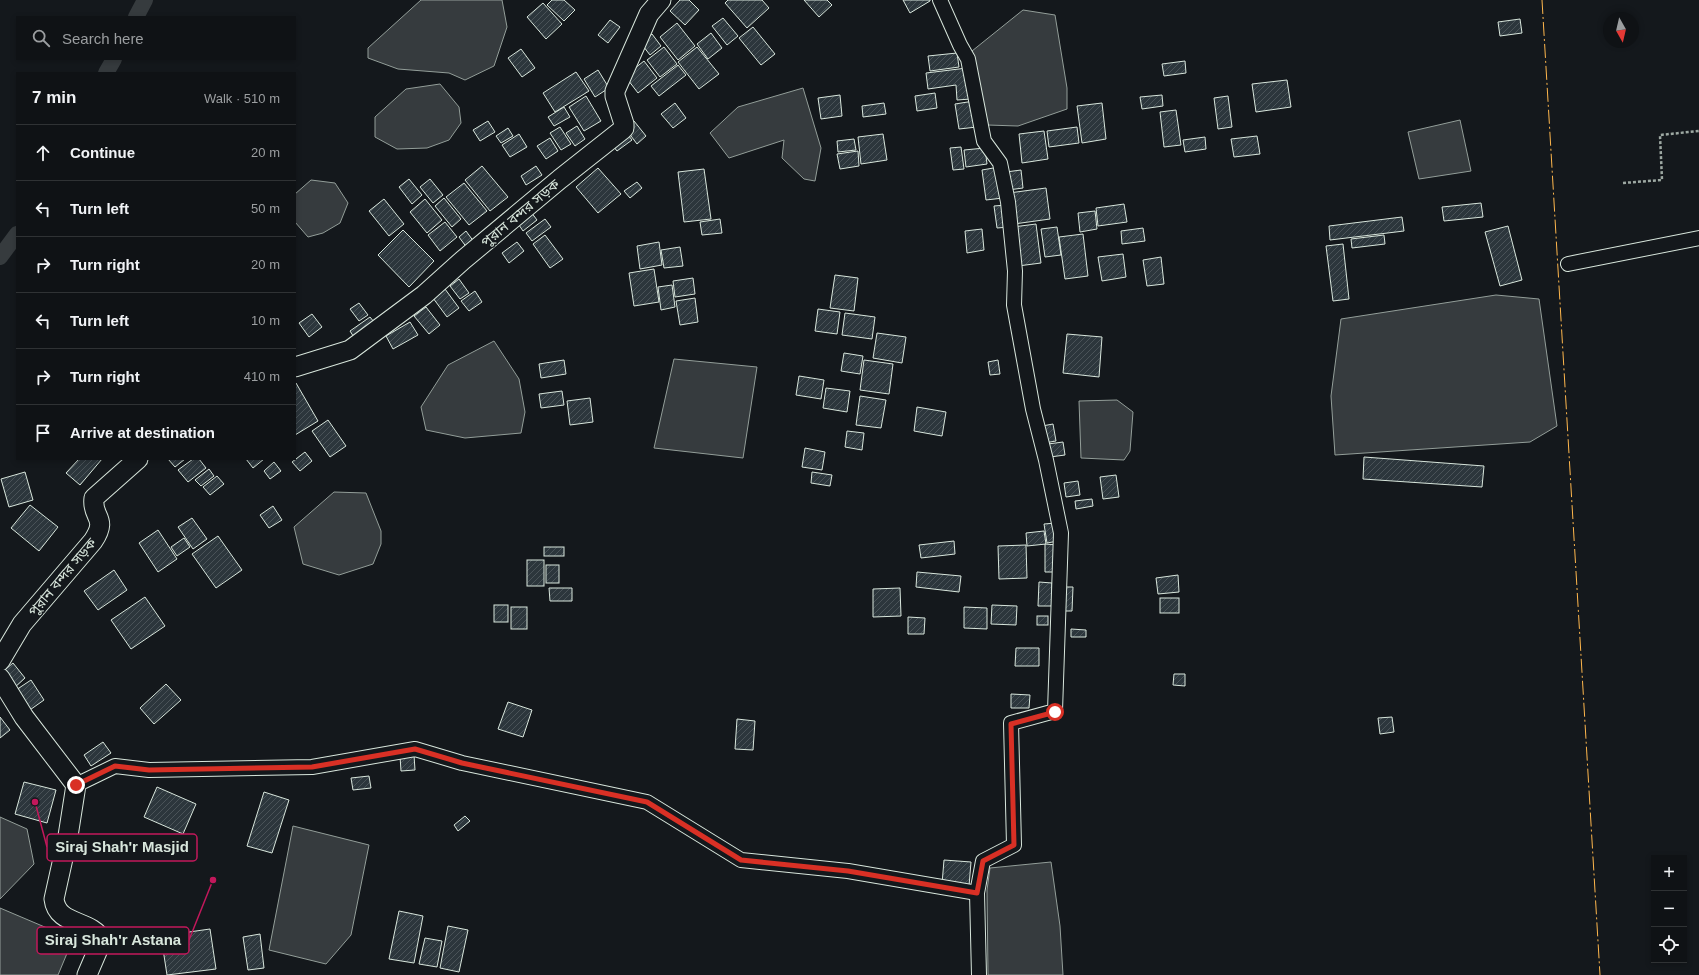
<!DOCTYPE html>
<html lang="en">
<head>
<meta charset="utf-8">
<style>
  :root { --surface:#0f1215; --page:#1d2022; --text:#f1f3f6; --muted:#9b9ea0; --line:#2f3234 }
  body { margin:0; font-family:Helvetica,"Noto Sans Bengali",sans-serif; background:var(--page); color:var(--text) }
  .controls { position:absolute; right:12px; bottom:12px; display:grid; overflow:hidden; border-radius:0px; box-shadow:0 2px 6px #0003 }
  .controls button { width:36px; height:36px; display:grid; place-items:center; padding:0; border:0; border-bottom:1px solid var(--line); background:var(--surface); color:var(--text); font:20px sans-serif }
  .compass { position:absolute; left:1603px; top:12px; width:36px; height:36px; border-radius:50%; background:var(--surface); box-shadow:0 2px 6px #0003; rotate:172deg }
  .stop { position:absolute; width:12px; height:12px; margin:-9px; border:3px solid #d93025; border-radius:50%; background:#fff }
  .stop.end { background:#d93025; border-color:#fff; box-shadow:0 1px 4px #0008 }
  .list { margin:0; padding:0; list-style:none }
  h2 { display:flex; justify-content:space-between; align-items:center; height:52px; margin:0; padding:0 16px; font-size:17px }
  h2 small { font-size:13px; font-weight:400; color:var(--muted) }
  .list li { display:grid; grid-template-columns:26px 1fr auto; gap:12px; align-items:center; box-sizing:border-box; height:56px; padding:0 16px; border-top:1px solid var(--line) }
  .list b { display:block; font-size:15px; white-space:nowrap }
  .list em { font-size:13px; font-style:normal; color:var(--muted) }
  .icon { flex:none; width:22px; height:22px; fill:none; stroke:currentColor; stroke-width:2; stroke-linecap:round; stroke-linejoin:round }
  .map { position:relative; flex:none; width:1699px; height:975px; overflow:hidden }
  .search { position:absolute; background:var(--surface); box-shadow:0 2px 6px #0003; left:16px; top:16px; width:280px; height:44px; display:flex; align-items:center; gap:10px; box-sizing:border-box; padding:0 14px; border-radius:0px; color:var(--muted); font-size:15px }
  .panel { position:absolute; background:var(--surface); box-shadow:0 2px 6px #0003; left:16px; top:72px; width:280px; height:388px; border-radius:0px }
  .map>svg:first-child { display:block }
  .water { fill:#363b3e; stroke:#939e99 }
  .lines { fill:none; stroke-linecap:round; stroke-linejoin:round }
  .canal { stroke:#363b3e; stroke-width:16 }
  .building { fill:url(#building-hatch); stroke:#d8e6dc }
  .street-casing { stroke:#d8e6dc; stroke-width:16 }
  .secondary-casing { stroke:#d8e6dc; stroke-width:21 }
  .path { stroke:#9da8a2; stroke-width:2.5; stroke-dasharray:3 2; stroke-linecap:butt }
  .street { stroke:#14181c; stroke-width:14 }
  .secondary { stroke:#14181c; stroke-width:19 }
  .power { stroke:#ffb74d; stroke-width:1; stroke-dasharray:14 3 2 3; stroke-linecap:butt }
  .route { stroke:#d93025; stroke-width:5 }
  .labels { text-anchor:middle; stroke-width:3; stroke-linejoin:round; paint-order:stroke }
  .street-label { font-size:14px; fill:#d8e6dc; stroke:#14181c }
  .leader { fill:none; stroke:#c2185b; stroke-width:1.5 }
  .callout-dot { fill:#c2185b; stroke:#14181c; stroke-width:1.5 }
  .callout { fill:#14181c; stroke:#c2185b; stroke-width:1.5 }
  .callout-label { font-size:15px; text-anchor:middle; font-weight:bold; fill:#d8e6dc }
</style>
</head>
<body>
<div class="map">
<svg width="1699" height="975" viewBox="0 0 1699 975">
  <defs>
    <pattern id="building-hatch" width="6" height="6" patternUnits="userSpaceOnUse"><rect width="6" height="6" fill="#2c363c"/><path d="M-1 1l2-2M0 6l6-6M5 7l2-2" fill="none" stroke="#4a5358"/></pattern>
  </defs>
  <rect width="100%" height="100%" fill="#14181c"/>
  <g class="water">
    <path d="M421,0H502L507,27L494,66L465,80L449,73L398,69L368,58V48Z"/>
    <path d="M1023,10L1055,15L1067,88V109L1018,126L987,125L972,51Z"/>
    <path d="M440,84L459,107L461,123L449,140L427,148L397,149L375,137V117L406,89Z"/>
    <path d="M803,88L821,148L815,181L804,179L782,158L784,140L729,158L710,133L738,107Z"/>
    <path d="M1460,120L1471,171L1419,179L1408,132Z"/>
    <path d="M311,180L335,183L348,203L340,223L323,233L308,237L295,222V194Z"/>
    <path d="M1496,295L1539,299L1557,426L1530,442L1335,455L1331,396L1341,319Z"/>
    <path d="M494,341L519,379L525,412L521,433L465,438L426,430L421,407L448,365Z"/>
    <path d="M674,359L757,367L743,458L654,448Z"/>
    <path d="M1117,400L1133,412L1130,451L1124,460L1081,458L1079,401Z"/>
    <path d="M334,492L366,493L381,531V544L373,564L339,575L303,564L294,527Z"/>
    <path d="M0,817L27,829L34,864L0,899Z"/>
    <path d="M293,826L369,845L351,935L326,964L269,950Z"/>
    <path d="M1051,862L1060,926L1063,975H988L987,890L990,868Z"/>
    <path d="M0,908L73,939L58,975H0Z"/>
  </g>
  <g class="lines">
    <g class="canal">
      <path d="M136,17L145,0"/>
      <path d="M106,73L114,59"/>
      <path d="M0,257L17,234"/>
    </g>
  </g>
  <g class="building">
    <path d="M552,0H564L575,10L564,21L547,5Z"/>
    <path d="M680,0H689L699,10L685,25L670,11Z"/>
    <path d="M728,0H762L769,8L747,28L725,3Z"/>
    <path d="M804,0H827L832,5L819,17Z"/>
    <path d="M903,0H930V1L910,13Z"/>
    <path d="M543,3L562,24L546,39L527,17Z"/>
    <path d="M723,18L738,36L727,45L712,26Z"/>
    <path d="M1520,19L1522,33L1500,36L1498,22Z"/>
    <path d="M610,20L620,27L608,43L598,35Z"/>
    <path d="M677,23L695,46L678,60L660,37Z"/>
    <path d="M753,27L775,54L761,65L739,38Z"/>
    <path d="M711,33L722,48L708,59L697,44Z"/>
    <path d="M652,34L661,46L650,55L640,42Z"/>
    <path d="M664,47L677,64L660,77L647,60Z"/>
    <path d="M697,47L719,74L699,89L678,62Z"/>
    <path d="M521,49L535,68L522,77L508,58Z"/>
    <path d="M957,53L959,67L930,71L928,56Z"/>
    <path d="M644,61L657,78L638,93L625,76Z"/>
    <path d="M1185,61L1186,73L1164,76L1162,64Z"/>
    <path d="M678,65L686,75L659,96L651,86Z"/>
    <path d="M967,68L971,99L957,100L956,85L928,89L926,73Z"/>
    <path d="M598,70L609,88L595,97L584,79Z"/>
    <path d="M576,72L589,91L555,112L543,93Z"/>
    <path d="M1287,80L1291,107L1256,112L1252,84Z"/>
    <path d="M935,93L937,108L917,111L915,96Z"/>
    <path d="M840,95L842,116L821,119L818,98Z"/>
    <path d="M1162,95L1163,106L1142,109L1140,97Z"/>
    <path d="M586,96L601,121L584,131L569,107Z"/>
    <path d="M1228,96L1232,127L1218,129L1214,98Z"/>
    <path d="M974,101L977,127L959,129L955,104Z"/>
    <path d="M675,103L686,118L673,128L661,114Z"/>
    <path d="M884,103L886,114L863,117L862,106Z"/>
    <path d="M1102,103L1106,139L1082,143L1077,106Z"/>
    <path d="M564,107L570,117L554,126L548,117Z"/>
    <path d="M1176,110L1181,145L1164,147L1160,112Z"/>
    <path d="M488,121L495,132L480,141L473,130Z"/>
    <path d="M634,121L646,136L637,144L625,128Z"/>
    <path d="M577,126L585,139L575,146L566,133Z"/>
    <path d="M560,127L571,144L561,150L550,133Z"/>
    <path d="M1077,127L1079,143L1049,147L1047,131Z"/>
    <path d="M508,128L513,136L501,143L496,136Z"/>
    <path d="M625,131L632,140L617,151L610,142Z"/>
    <path d="M1044,131L1048,159L1022,163L1019,134Z"/>
    <path d="M519,134L527,147L510,157L502,145Z"/>
    <path d="M883,134L887,160L861,164L858,137Z"/>
    <path d="M1257,136L1260,154L1234,157L1231,139Z"/>
    <path d="M1205,137L1206,149L1185,152L1183,140Z"/>
    <path d="M550,138L558,151L546,159L537,146Z"/>
    <path d="M854,139L856,150L838,152L837,141Z"/>
    <path d="M961,147L964,169L953,170L950,148Z"/>
    <path d="M985,148L987,164L966,167L964,150Z"/>
    <path d="M858,151L859,166L840,169L837,154Z"/>
    <path d="M482,166L508,197L490,211L465,180Z"/>
    <path d="M536,166L542,175L526,185L521,176Z"/>
    <path d="M999,167L1003,198L986,200L982,170Z"/>
    <path d="M598,168L621,194L598,213L576,187Z"/>
    <path d="M704,169L711,219L684,222L678,172Z"/>
    <path d="M1021,170L1023,188L1008,190L1006,172Z"/>
    <path d="M409,179L422,195L412,204L399,187Z"/>
    <path d="M430,179L443,195L433,203L420,187Z"/>
    <path d="M637,182L642,188L630,198L624,191Z"/>
    <path d="M464,183L487,211L469,225L446,197Z"/>
    <path d="M1046,188L1050,219L1014,224L1009,193Z"/>
    <path d="M444,198L461,219L452,227L435,206Z"/>
    <path d="M384,199L404,224L389,236L369,211Z"/>
    <path d="M425,199L442,220L427,233L410,212Z"/>
    <path d="M1481,203L1483,217L1444,221L1442,207Z"/>
    <path d="M1124,204L1127,222L1098,226L1096,208Z"/>
    <path d="M1006,205L1009,227L997,228L994,206Z"/>
    <path d="M1095,211L1097,229L1080,232L1078,213Z"/>
    <path d="M531,212L537,220L523,231L517,222Z"/>
    <path d="M1402,217L1404,231L1330,240L1329,226Z"/>
    <path d="M545,219L551,227L532,241L526,233Z"/>
    <path d="M720,219L722,233L702,235L700,222Z"/>
    <path d="M445,222L457,237L440,251L428,235Z"/>
    <path d="M1036,224L1041,263L1018,266L1013,227Z"/>
    <path d="M1508,226L1522,280L1500,286L1485,232Z"/>
    <path d="M1057,227L1061,255L1045,257L1041,229Z"/>
    <path d="M1143,228L1145,241L1122,244L1121,231Z"/>
    <path d="M982,229L984,250L967,253L965,231Z"/>
    <path d="M403,230L434,261L409,287L378,255Z"/>
    <path d="M466,231L477,246L470,252L459,237Z"/>
    <path d="M1083,234L1088,276L1065,279L1059,237Z"/>
    <path d="M545,235L563,259L550,268L533,244Z"/>
    <path d="M1384,235L1385,244L1352,248L1351,239Z"/>
    <path d="M517,242L524,251L509,263L502,253Z"/>
    <path d="M659,242L662,265L640,269L637,246Z"/>
    <path d="M1343,244L1349,299L1333,301L1326,246Z"/>
    <path d="M680,247L683,266L664,268L661,250Z"/>
    <path d="M1123,254L1126,277L1102,281L1098,257Z"/>
    <path d="M1161,257L1164,284L1147,286L1143,260Z"/>
    <path d="M654,269L659,302L634,306L629,273Z"/>
    <path d="M835,275L858,278L854,311L830,308Z"/>
    <path d="M693,278L695,294L675,297L673,281Z"/>
    <path d="M459,279L469,293L460,299L450,286Z"/>
    <path d="M672,285L675,307L661,310L658,287Z"/>
    <path d="M445,289L459,308L447,317L433,298Z"/>
    <path d="M475,291L482,302L469,311L461,301Z"/>
    <path d="M695,298L698,322L680,325L676,301Z"/>
    <path d="M359,303L368,315L359,321L350,309Z"/>
    <path d="M426,307L440,325L429,334L414,316Z"/>
    <path d="M818,309L840,312L837,334L815,331Z"/>
    <path d="M845,313L875,317L872,339L842,335Z"/>
    <path d="M312,314L322,327L309,337L299,323Z"/>
    <path d="M370,317L378,327L357,342L350,331Z"/>
    <path d="M410,322L418,335L393,349L386,336Z"/>
    <path d="M877,333L906,337L902,363L873,358Z"/>
    <path d="M1067,334L1102,337L1099,377L1063,373Z"/>
    <path d="M844,353L863,356L860,374L841,371Z"/>
    <path d="M564,360L566,374L541,378L539,364Z"/>
    <path d="M864,360L893,364L889,394L860,390Z"/>
    <path d="M998,360L1000,374L990,375L988,362Z"/>
    <path d="M799,376L824,380L821,399L796,395Z"/>
    <path d="M295,383H296L318,421L295,435Z"/>
    <path d="M826,388L850,391L847,412L823,408Z"/>
    <path d="M562,391L564,405L541,408L539,394Z"/>
    <path d="M860,396L886,400L881,428L856,425Z"/>
    <path d="M590,398L593,422L570,425L567,401Z"/>
    <path d="M917,407L946,412L942,436L914,431Z"/>
    <path d="M328,420L346,446L330,457L312,431Z"/>
    <path d="M1053,424L1056,441L1044,443L1042,426Z"/>
    <path d="M847,431L864,433L862,450L845,447Z"/>
    <path d="M1063,442L1065,455L1050,457L1048,444Z"/>
    <path d="M805,448L825,452L822,470L802,467Z"/>
    <path d="M305,452L312,461L300,471L292,462Z"/>
    <path d="M1364,457L1484,466L1482,487L1363,479Z"/>
    <path d="M79,459H102L80,485L66,473Z"/>
    <path d="M168,459H185L175,467Z"/>
    <path d="M193,459H199L206,468L188,482L178,470Z"/>
    <path d="M246,459H264L253,468Z"/>
    <path d="M274,462L281,471L270,479L264,471Z"/>
    <path d="M209,469L214,476L201,486L195,480Z"/>
    <path d="M25,472L33,500L9,507L1,479Z"/>
    <path d="M812,472L832,475L830,486L811,483Z"/>
    <path d="M1116,475L1119,497L1103,499L1100,477Z"/>
    <path d="M217,476L224,484L210,495L203,487Z"/>
    <path d="M1078,481L1080,495L1066,497L1064,483Z"/>
    <path d="M1092,499L1093,506L1076,509L1075,501Z"/>
    <path d="M30,505L58,527L39,551L11,528Z"/>
    <path d="M273,506L282,520L269,528L260,515Z"/>
    <path d="M192,518L207,539L193,549L178,527Z"/>
    <path d="M1056,523L1058,541L1047,543L1044,524Z"/>
    <path d="M158,530L177,559L158,572L139,543Z"/>
    <path d="M1044,531L1046,544L1027,546L1026,533Z"/>
    <path d="M218,536L242,570L216,588L192,554Z"/>
    <path d="M184,538L190,547L177,556L171,547Z"/>
    <path d="M954,541L955,554L921,558L919,545Z"/>
    <path d="M1045,544L1057,545V572H1045Z"/>
    <path d="M1026,545L1027,578L999,579L998,546Z"/>
    <rect x="544" y="547" width="20" height="9"/>
    <rect x="527" y="560" width="17" height="26"/>
    <rect x="546" y="565" width="13" height="18"/>
    <path d="M114,570L127,590L98,610L84,591Z"/>
    <path d="M917,572L961,576L959,592L916,587Z"/>
    <path d="M1178,575L1179,592L1158,594L1156,578Z"/>
    <path d="M1039,582L1052,583V606H1038Z"/>
    <path d="M1061,587H1073L1072,611H1061Z"/>
    <path d="M549,588H572V601H550Z"/>
    <path d="M900,588L901,616L873,617V589Z"/>
    <path d="M145,597L165,626L131,649L111,620Z"/>
    <rect x="1160" y="598" width="19" height="15"/>
    <rect x="494" y="605" width="14" height="17"/>
    <path d="M992,605L1017,606L1016,625L991,624Z"/>
    <rect x="511" y="607" width="16" height="22"/>
    <path d="M964,607L987,608V629L964,628Z"/>
    <rect x="1037" y="616" width="11" height="9"/>
    <path d="M908,617L925,618L924,634H908Z"/>
    <path d="M1071,629L1086,630V637H1071Z"/>
    <path d="M1016,648H1039V666H1015Z"/>
    <path d="M13,663L25,678L13,689L0,674Z"/>
    <path d="M1174,674H1185V686L1173,685Z"/>
    <path d="M31,680L44,700L27,712L13,692Z"/>
    <path d="M166,684L181,700L154,724L140,708Z"/>
    <path d="M1011,694L1030,695L1029,708H1011Z"/>
    <path d="M508,702L532,710L523,737L498,729Z"/>
    <path d="M0,717L10,730L0,738Z"/>
    <path d="M1392,717L1394,732L1380,734L1378,718Z"/>
    <path d="M737,719L755,721L753,750L735,749Z"/>
    <path d="M103,742L111,753L91,766L84,755Z"/>
    <path d="M414,755L415,770L401,771L400,756Z"/>
    <path d="M369,776L371,788L353,790L351,778Z"/>
    <path d="M24,782L56,790L47,823L15,814Z"/>
    <path d="M157,787L196,804L183,834L144,817Z"/>
    <path d="M264,792L289,800L272,853L247,846Z"/>
    <path d="M465,816L470,821L458,831L454,825Z"/>
    <path d="M944,860L971,862L969,886L942,884Z"/>
    <path d="M399,911L423,916L414,963L389,959Z"/>
    <path d="M448,926L468,930L459,972L440,968Z"/>
    <path d="M210,929L216,969L167,975L161,936Z"/>
    <path d="M260,934L264,968L248,970L243,937Z"/>
    <path d="M425,938L442,941L437,967L419,964Z"/>
  </g>
  <g class="lines">
    <defs>
      <g id="street">
        <path d="M940,0L960,45L968,59L984,141L1000,163L1008,202L1015,271L1014,305L1033,409L1046,460L1061,533L1055,711L1011,723L1014,845L983,861L977,893L979,975"/>
        <path d="M1568,264L1699,238"/>
        <path d="M76,785L115,766L149,770L312,767L415,749L462,763L647,802L741,860L848,871L977,893"/>
      </g>
      <g id="secondary">
        <path d="M295,367L350,350L424,295L463,260L560,179L622,130L624,128V124L615,96V91L649,14L661,0"/>
        <path d="M0,661L22,624L93,541C109,517 91,518 94,498L138,459"/>
        <path d="M0,678L24,717L76,785L68,836L54,899C57,926 91,919 102,940L87,975"/>
      </g>
    </defs>
    <use href="#street" class="street-casing"/>
    <use href="#secondary" class="secondary-casing"/>
    <path class="path" d="M1623,183L1662,180L1660,135L1699,131"/>
    <use href="#street" class="street"/>
    <use href="#secondary" class="secondary"/>
    <path class="power" d="M1542,0L1600,975"/>
  </g>
  <g class="lines">
    <path class="route" d="M76,785L115,766L149,770L312,767L415,749L462,763L647,802L741,860L848,871L977,893L983,861L1014,845L1011,724L1055,712"/>
  </g>
  <g class="labels">
    <g class="street-label">
      <text transform="translate(520 213) rotate(-40)" y="5">পুরান বন্দর সড়ক</text>
      <text transform="translate(62 577) rotate(-50)" y="5">পুরান বন্দর সড়ক</text>
    </g>
  </g>
  <path class="leader" d="M35 802L47 847M213 880L189 940"/>
  <g class="callout-dot">
    <circle cx="35" cy="802" r="4"/>
    <circle cx="213" cy="880" r="4"/>
  </g>
  <g class="callout">
    <rect x="47" y="834" width="150" height="27" rx="4"/>
    <rect x="37" y="927" width="152" height="27" rx="4"/>
  </g>
  <g class="callout-label">
    <text x="122" y="852">Siraj Shah'r Masjid</text>
    <text x="113" y="945">Siraj Shah'r Astana</text>
  </g>
</svg>
<div class="controls">
<button>+</button>
<button>−</button>
<button><svg class="icon" aria-label="locate" viewBox="0 0 24 24"><circle cx="12" cy="12" r="6"/><path d="M12 2v4M12 18v4M2 12h4M18 12h4"/></svg></button>
</div>
<svg class="compass" viewBox="-18 -18 36 36"><path d="M0-13l5 13h-10z" fill="#e53935"/><path d="M0 13l5-13h-10z" fill="#9b9ea0"/></svg>
<div class="stop" style="left:1055px;top:712px"></div>
<div class="stop end" style="left:76px;top:785px"></div>
<div class="search"><svg class="icon" aria-label="search" viewBox="0 0 24 24"><circle cx="10" cy="10" r="6"/><path d="M15 15l6 6"/></svg>Search here</div>
<section class="panel">
<h2>7 min<small>Walk · 510 m</small></h2>
<ul class="list">
<li><svg class="icon" aria-label="ahead" viewBox="0 0 24 24"><path d="M12 20V5M6 11l6-6 6 6"/></svg><div><b>Continue</b></div><em>20 m</em></li>
<li><svg class="icon" aria-label="left" viewBox="0 0 24 24"><path d="M17 20v-9H6M10 6l-5 5 5 5"/></svg><div><b>Turn left</b></div><em>50 m</em></li>
<li><svg class="icon" aria-label="right" viewBox="0 0 24 24"><path d="M7 20v-9h11M14 6l5 5-5 5"/></svg><div><b>Turn right</b></div><em>20 m</em></li>
<li><svg class="icon" aria-label="left" viewBox="0 0 24 24"><path d="M17 20v-9H6M10 6l-5 5 5 5"/></svg><div><b>Turn left</b></div><em>10 m</em></li>
<li><svg class="icon" aria-label="right" viewBox="0 0 24 24"><path d="M7 20v-9h11M14 6l5 5-5 5"/></svg><div><b>Turn right</b></div><em>410 m</em></li>
<li><svg class="icon" aria-label="arrive" viewBox="0 0 24 24"><path d="M6 21V4h12l-3 4 3 4H6"/></svg><div><b>Arrive at destination</b></div></li>
</ul>
</section>
</div>
</body>
</html>
